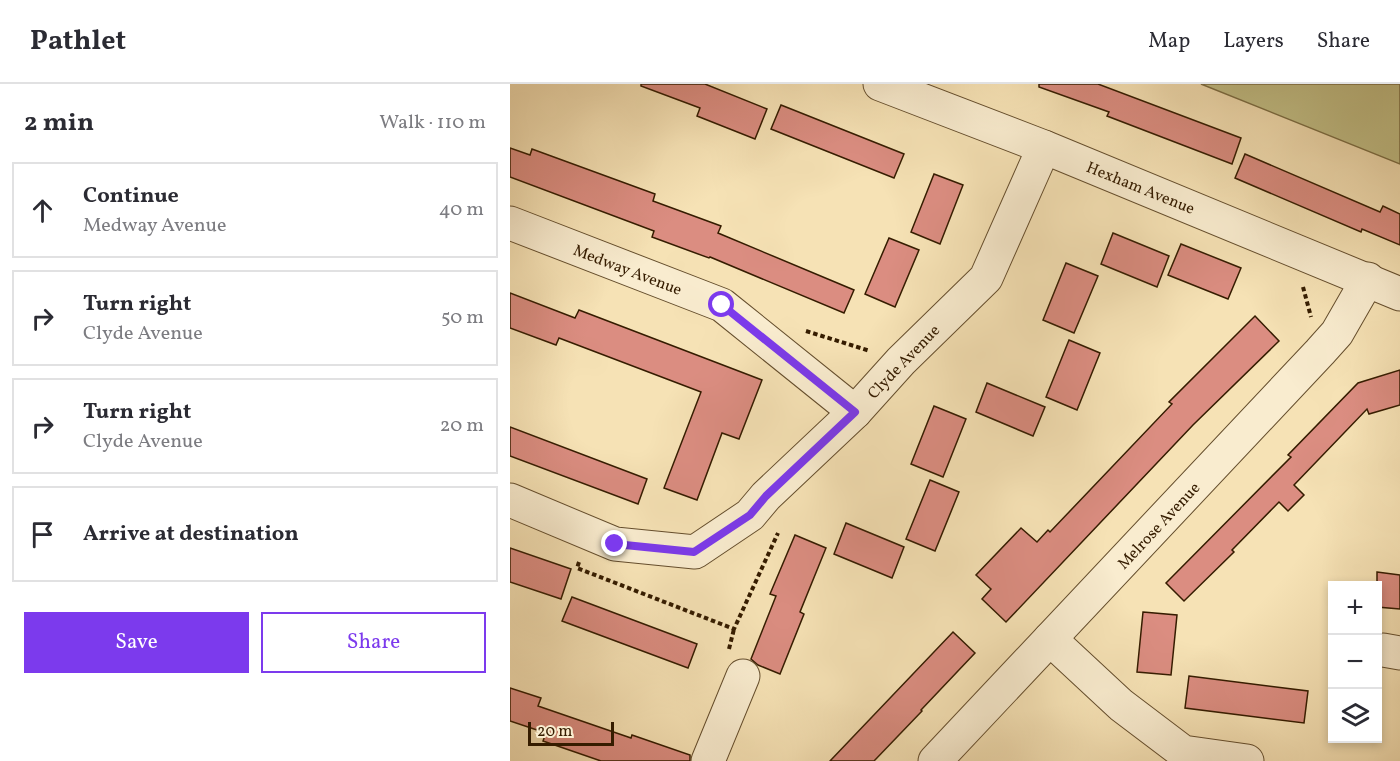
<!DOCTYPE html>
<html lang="en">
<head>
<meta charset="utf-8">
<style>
  :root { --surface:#fff; --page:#f2f2f3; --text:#2b2b33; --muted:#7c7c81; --line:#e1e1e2; --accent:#7c3aed }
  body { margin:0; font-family:Vollkorn,serif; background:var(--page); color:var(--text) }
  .controls { position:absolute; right:18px; bottom:18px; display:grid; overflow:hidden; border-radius:0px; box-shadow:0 3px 9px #0003 }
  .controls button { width:54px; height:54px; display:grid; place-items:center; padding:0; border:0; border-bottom:2px solid var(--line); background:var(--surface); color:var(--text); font:30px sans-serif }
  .scale { position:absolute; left:18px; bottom:15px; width:86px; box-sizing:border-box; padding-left:6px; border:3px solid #351c00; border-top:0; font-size:16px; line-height:21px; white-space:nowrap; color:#351c00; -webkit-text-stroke:4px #f9eccf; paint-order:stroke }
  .stop { position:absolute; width:18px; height:18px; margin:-14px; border:4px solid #7c3aed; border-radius:50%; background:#fff }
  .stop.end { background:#7c3aed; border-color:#fff; box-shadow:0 2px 6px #0008 }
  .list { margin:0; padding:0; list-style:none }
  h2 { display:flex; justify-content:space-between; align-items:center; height:78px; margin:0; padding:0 24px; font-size:26px }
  h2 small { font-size:20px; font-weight:400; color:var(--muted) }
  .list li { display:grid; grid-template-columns:39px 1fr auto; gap:18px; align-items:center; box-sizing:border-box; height:96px; margin:0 12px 12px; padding:0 12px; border:2px solid var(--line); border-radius:0px }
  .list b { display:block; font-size:22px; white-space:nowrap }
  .list p { margin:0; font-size:20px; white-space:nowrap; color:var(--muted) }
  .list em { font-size:20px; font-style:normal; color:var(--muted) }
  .actions { display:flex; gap:12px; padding:18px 24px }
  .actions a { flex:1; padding:14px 0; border:2px solid var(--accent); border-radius:0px; text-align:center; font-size:21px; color:var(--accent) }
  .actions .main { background:var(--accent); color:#fff }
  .icon { flex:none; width:33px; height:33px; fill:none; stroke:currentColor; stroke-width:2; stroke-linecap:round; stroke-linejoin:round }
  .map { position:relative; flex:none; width:890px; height:677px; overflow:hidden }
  header { display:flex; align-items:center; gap:36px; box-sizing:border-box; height:84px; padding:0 30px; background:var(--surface); border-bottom:2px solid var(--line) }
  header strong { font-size:28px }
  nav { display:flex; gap:33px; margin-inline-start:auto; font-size:21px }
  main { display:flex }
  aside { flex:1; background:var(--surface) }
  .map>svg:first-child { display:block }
  .green { fill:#c3c188; stroke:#7c6e44; stroke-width:1.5 }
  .building { fill:#db8d81; stroke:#351c00; stroke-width:1.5 }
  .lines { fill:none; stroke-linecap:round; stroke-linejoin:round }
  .minor-casing { stroke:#654e2d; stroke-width:35 }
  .path { stroke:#351c00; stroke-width:4; stroke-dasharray:4.5 3; stroke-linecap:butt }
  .minor { stroke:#f9eccf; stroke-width:33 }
  .route { stroke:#7c3aed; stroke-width:8 }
  .labels { text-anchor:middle; stroke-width:4.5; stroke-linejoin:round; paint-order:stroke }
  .street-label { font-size:16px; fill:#351c00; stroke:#f9eccf }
</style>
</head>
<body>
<header>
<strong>Pathlet</strong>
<nav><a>Map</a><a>Layers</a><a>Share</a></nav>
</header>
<main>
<aside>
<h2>2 min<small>Walk · 110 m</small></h2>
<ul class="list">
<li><svg class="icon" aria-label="ahead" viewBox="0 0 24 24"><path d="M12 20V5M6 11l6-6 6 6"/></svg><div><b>Continue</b><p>Medway Avenue</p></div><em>40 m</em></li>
<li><svg class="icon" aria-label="right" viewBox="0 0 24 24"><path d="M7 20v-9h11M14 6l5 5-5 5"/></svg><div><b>Turn right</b><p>Clyde Avenue</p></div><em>50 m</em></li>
<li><svg class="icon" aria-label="right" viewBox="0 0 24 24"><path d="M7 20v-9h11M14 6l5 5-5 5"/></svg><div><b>Turn right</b><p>Clyde Avenue</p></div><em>20 m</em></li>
<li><svg class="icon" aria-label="arrive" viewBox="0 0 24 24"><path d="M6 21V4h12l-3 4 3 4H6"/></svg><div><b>Arrive at destination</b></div></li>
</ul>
<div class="actions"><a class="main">Save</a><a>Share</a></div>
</aside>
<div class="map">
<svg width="890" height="677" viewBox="0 0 890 677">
  <rect width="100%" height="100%" fill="#f6e2b5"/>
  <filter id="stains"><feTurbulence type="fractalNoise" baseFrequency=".00333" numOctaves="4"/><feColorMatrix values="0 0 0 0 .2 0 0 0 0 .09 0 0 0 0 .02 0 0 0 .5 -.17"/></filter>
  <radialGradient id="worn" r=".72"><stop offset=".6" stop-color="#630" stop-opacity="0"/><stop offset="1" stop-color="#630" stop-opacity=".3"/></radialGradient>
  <path class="green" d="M691,0H890V80Z"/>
  <g class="building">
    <path d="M131,0H195L257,25L245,55L187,32L190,24L131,2Z"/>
    <path d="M529,0H588L731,54L722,80L597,32L599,28L529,3Z"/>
    <path d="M271,21L394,70L384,94L261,45Z"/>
    <path d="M0,64L20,71L22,65L145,110L143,117L211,142L208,149L344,206L334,229L200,173L199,174L142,153L144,147L0,93Z"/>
    <path d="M735,70L870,128L873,122L890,130V161L852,145L851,148L725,94Z"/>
    <path d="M424,90L453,101L430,160L401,148Z"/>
    <path d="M603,149L659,172L647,203L591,180Z"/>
    <path d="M379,154L409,166L385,223L355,210Z"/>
    <path d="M671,160L731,184L718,215L658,191Z"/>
    <path d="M556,179L588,192L564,249L533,236Z"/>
    <path d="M0,209L65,234L69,226L252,296L229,355L212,349L187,416L154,404L191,308L49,254L46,261L0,244Z"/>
    <path d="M745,232L769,257L683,341L496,538L472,515L481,505L466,491L511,444L527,458L538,446L540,448L662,320L659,318Z"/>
    <path d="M559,256L590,269L567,326L536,313Z"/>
    <path d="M890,286V321L859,330L857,325L784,401L794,411L778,427L769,418L722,466L724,468L674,517L656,499L781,373L778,371L848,299Z"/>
    <path d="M477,299L535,323L523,352L466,328Z"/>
    <path d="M424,322L456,335L433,393L401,380Z"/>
    <path d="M0,343L137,395L128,420L0,372Z"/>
    <path d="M420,396L449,408L425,467L396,455Z"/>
    <path d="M336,439L394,463L382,494L324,470Z"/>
    <path d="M285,451L316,464L290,528L294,530L270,590L248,581L241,575L266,512L260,510Z"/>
    <path d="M0,464L61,485L51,515L0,498Z"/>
    <path d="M867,488L890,491V525L867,523Z"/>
    <path d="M62,513L187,560L178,584L52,537Z"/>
    <path d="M633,528L667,531L661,591L627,588Z"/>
    <path d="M443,548L465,569L411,626L412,627L364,677H320Z"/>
    <path d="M679,592L798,607L794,639L675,624Z"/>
    <path d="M0,604L31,614L28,622L121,654L122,651L180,671V677H91L33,657L36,649L0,637Z"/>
  </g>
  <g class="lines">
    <defs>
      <g id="minor">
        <path d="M370,0L534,63L890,210"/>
        <path d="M0,139L212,221L345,328"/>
        <path d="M0,416L105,460L185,468L240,431L256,412L345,328L391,277L476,194L534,63"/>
        <path d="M540,555L611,621L673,668L737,677"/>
        <path d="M873,566L890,569"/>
        <path d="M198,677L233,592"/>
        <path d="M425,677L810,268L827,249L858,195"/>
      </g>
    </defs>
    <use href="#minor" class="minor-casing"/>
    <g class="path">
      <path d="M793,203L801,233"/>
      <path d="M296,247L360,267"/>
      <path d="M69,478L67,484L224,545L268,449"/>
      <path d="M219,565L224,545"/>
    </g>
    <use href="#minor" class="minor"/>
  </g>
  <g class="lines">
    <path class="route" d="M105,460L184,468L240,431L256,412L345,328L212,221"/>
  </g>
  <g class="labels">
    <g class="street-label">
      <text transform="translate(631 103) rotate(22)" y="6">Hexham Avenue</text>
      <text transform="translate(118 185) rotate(21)" y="6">Medway Avenue</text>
      <text transform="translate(393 277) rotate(-46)" y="6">Clyde Avenue</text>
      <text transform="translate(648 441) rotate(-47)" y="6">Melrose Avenue</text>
    </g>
  </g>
  <rect width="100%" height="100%" filter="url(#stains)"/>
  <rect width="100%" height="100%" fill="url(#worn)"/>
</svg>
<div class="controls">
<button>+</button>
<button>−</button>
<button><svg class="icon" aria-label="layers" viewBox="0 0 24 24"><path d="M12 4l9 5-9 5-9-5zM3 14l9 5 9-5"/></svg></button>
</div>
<div class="scale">20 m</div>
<div class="stop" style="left:212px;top:221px"></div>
<div class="stop end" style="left:105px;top:460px"></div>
</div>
</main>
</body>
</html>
